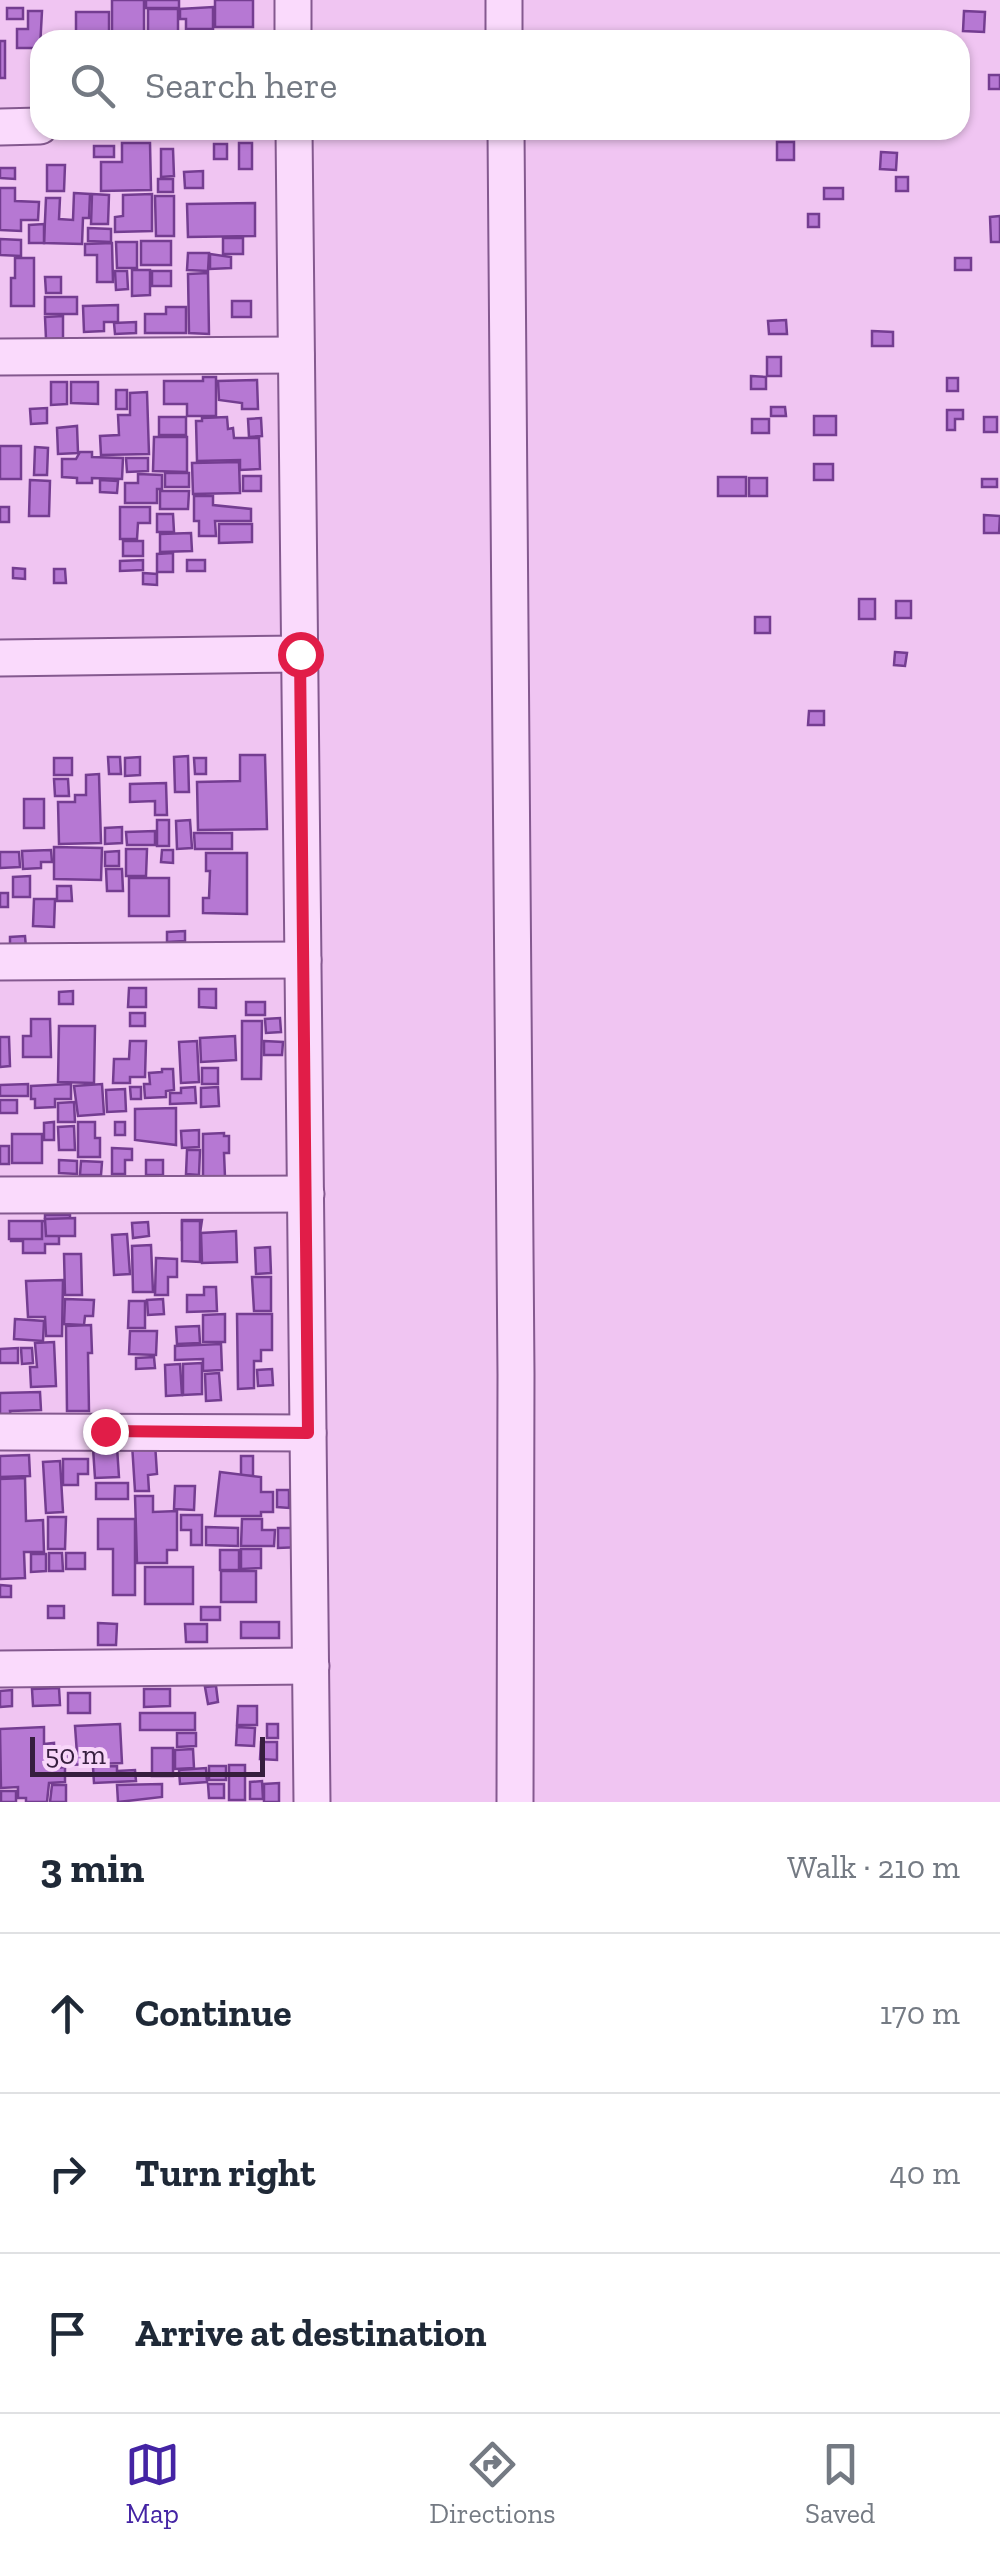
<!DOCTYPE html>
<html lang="en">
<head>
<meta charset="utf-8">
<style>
  :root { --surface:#fff; --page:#f2f2f3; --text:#1f2937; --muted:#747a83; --line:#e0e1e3; --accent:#4424a4 }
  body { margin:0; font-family:"Zilla Slab",serif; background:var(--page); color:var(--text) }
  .scale { position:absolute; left:30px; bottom:25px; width:235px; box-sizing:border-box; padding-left:10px; border:5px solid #361e3e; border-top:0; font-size:28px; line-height:35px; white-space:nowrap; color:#361e3e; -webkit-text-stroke:8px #f8d6f9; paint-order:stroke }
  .stop { position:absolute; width:30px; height:30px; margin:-22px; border:8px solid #e11d48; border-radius:50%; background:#fff }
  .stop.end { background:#e11d48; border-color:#fff; box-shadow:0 2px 10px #0008 }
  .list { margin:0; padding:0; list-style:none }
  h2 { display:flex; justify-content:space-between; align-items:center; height:130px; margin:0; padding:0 40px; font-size:42px }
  h2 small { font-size:32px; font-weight:400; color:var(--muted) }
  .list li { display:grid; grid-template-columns:65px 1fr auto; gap:30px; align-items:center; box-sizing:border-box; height:160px; padding:0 40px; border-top:2px solid var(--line) }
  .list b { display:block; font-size:38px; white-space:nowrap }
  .list em { font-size:32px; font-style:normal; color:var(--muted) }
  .icon { flex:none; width:55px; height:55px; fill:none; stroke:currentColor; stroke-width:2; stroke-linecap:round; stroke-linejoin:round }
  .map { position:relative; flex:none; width:1000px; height:1802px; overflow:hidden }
  .search { position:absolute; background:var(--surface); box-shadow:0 2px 8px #0004; left:30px; right:30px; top:30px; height:110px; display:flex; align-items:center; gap:25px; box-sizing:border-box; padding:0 35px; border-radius:30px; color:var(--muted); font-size:38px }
  .sheet { height:610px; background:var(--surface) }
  nav { display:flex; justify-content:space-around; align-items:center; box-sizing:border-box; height:140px; border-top:2px solid var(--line); background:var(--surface); font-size:28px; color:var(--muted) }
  nav a { display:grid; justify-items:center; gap:5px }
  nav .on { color:var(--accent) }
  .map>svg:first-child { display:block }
  .building { fill:#b678d3; stroke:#743d91; stroke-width:2.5 }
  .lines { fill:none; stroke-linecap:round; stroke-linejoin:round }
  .minor-casing { stroke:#84598f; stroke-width:39 }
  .minor { stroke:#fadafc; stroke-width:35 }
  .route { stroke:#e11d48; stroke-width:12 }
</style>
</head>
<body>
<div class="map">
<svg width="1000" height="1802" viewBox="0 0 1000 1802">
  <rect width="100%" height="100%" fill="#f0c5f2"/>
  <g class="building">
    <rect x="112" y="0" width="32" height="37"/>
    <rect x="146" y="0" width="33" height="8"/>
    <rect x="215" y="0" width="38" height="27"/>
    <path d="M213,7V29H186V19H180V9Z"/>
    <rect x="7" y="8" width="16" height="11"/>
    <rect x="148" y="9" width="30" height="31"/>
    <path d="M28,11H42L40,48H17V29H28Z"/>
    <path d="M964,11L985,12L984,32L963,31Z"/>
    <rect x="76" y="12" width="33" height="28"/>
    <path d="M720,32L735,34V40H719Z"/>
    <rect x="0" y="41" width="5" height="37"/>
    <rect x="989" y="75" width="11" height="14"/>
    <rect x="777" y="142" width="17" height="18"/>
    <path d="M122,143H150L151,190L101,191V162H122Z"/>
    <rect x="239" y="143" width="13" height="26"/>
    <rect x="214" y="144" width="13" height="15"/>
    <rect x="94" y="146" width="20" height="11"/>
    <path d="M161,149H173L174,176L161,177Z"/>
    <path d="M881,152L897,153L896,170L880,169Z"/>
    <path d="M47,165H65L64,191H47Z"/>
    <path d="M0,168H15V179L0,178Z"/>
    <path d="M203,171V188H185L184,172Z"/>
    <rect x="896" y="177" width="12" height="14"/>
    <rect x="158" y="179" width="15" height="13"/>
    <path d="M0,188H15V201L39,202L38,220H21V231L0,230Z"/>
    <rect x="824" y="188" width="19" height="11"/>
    <path d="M74,193L90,194L89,218H83L82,244L44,243L46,198H60L59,219L73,220Z"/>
    <path d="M92,194L109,195L108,224H91Z"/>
    <path d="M152,194V231L115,232V217L123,216V195Z"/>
    <path d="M155,196H174V236H156Z"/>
    <path d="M255,203V236L188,237L187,204Z"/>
    <rect x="808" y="214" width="11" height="13"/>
    <path d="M1000,216V242H991L990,217Z"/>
    <path d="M44,224V243H29V225Z"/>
    <path d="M88,228L111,229V242L88,241Z"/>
    <rect x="223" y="238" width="20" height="16"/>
    <path d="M0,239L21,240V256L0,255Z"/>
    <rect x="141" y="241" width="30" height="24"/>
    <path d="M116,242H137V268H117Z"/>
    <path d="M112,243L113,282H97V255H85V244Z"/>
    <path d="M188,253H209L208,271L187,270Z"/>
    <path d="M210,254L231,257V268L210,269Z"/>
    <path d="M15,258H34V306H11V278H15Z"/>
    <rect x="955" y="258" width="16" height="12"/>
    <path d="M132,270H150V295L132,296Z"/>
    <path d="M115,271H127L128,289L116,290Z"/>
    <rect x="152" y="271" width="19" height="15"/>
    <path d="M208,273L209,334L189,333L188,274Z"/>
    <path d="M45,277H61V293H46Z"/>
    <rect x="45" y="297" width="32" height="17"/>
    <rect x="232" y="301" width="19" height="16"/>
    <path d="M118,305V322H104V331L84,332L83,306Z"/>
    <path d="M166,307H186V333H145V314H166Z"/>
    <path d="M63,316V338L46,339L45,317Z"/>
    <path d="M786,320L787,334H769L768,321Z"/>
    <path d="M136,322V333L115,334L114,323Z"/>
    <path d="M872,331L893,332V346H872Z"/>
    <rect x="767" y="357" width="14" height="19"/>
    <path d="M751,376L766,377V389H751Z"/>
    <path d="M203,377H216V416H187V404H164V381H203Z"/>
    <rect x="947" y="378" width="11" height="13"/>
    <path d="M257,380L258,409H242V403L219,400L218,381Z"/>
    <path d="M51,382H67V404L51,405Z"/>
    <path d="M71,382H98V404L71,403Z"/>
    <rect x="116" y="390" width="11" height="19"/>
    <path d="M147,392L149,454L101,455L100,436L119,435L118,415H130V393Z"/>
    <path d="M771,407H785L786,416H771Z"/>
    <path d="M47,408V423L31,424L30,409Z"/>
    <path d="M947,410H963V419H955V430H947Z"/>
    <rect x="814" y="416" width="22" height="19"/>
    <rect x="159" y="417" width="27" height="18"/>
    <path d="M227,417L228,429L233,428L234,438H259L260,469L240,470V460L197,461L196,421H202V418Z"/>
    <rect x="984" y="417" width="13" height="15"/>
    <path d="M261,418L262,436L249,437L248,419Z"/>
    <rect x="752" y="419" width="17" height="14"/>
    <path d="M77,426L78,453L58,454L57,428Z"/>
    <path d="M154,437H187V472L153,471Z"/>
    <rect x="0" y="446" width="21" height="33"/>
    <path d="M35,447L48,448L47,475H34Z"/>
    <path d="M80,452H92V457L123,458L122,479L92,478V483H77V478L62,477V459H76Z"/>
    <path d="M126,458H148V471L127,472Z"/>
    <path d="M239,462L240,493L193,494L192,463Z"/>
    <rect x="814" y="464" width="19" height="16"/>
    <rect x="165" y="473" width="24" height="14"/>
    <path d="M138,474L162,475V489H157V503H125V483H138Z"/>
    <rect x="243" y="476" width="18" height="15"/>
    <rect x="718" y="477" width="28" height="19"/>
    <rect x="749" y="478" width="18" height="18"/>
    <rect x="982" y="479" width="15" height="8"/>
    <path d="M30,480L50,481L49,516H29Z"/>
    <path d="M100,480L118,481L117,493L100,492Z"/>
    <path d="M160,491H189L188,509H160Z"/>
    <path d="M194,496H213V505L251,509V521H215L216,536H199V521H194Z"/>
    <rect x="0" y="507" width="9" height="15"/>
    <path d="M120,507H150V523H138L137,539H120Z"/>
    <path d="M157,514H173L174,532H157Z"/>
    <path d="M984,515L1000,516L999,533H984Z"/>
    <path d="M219,524H252V542L219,543Z"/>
    <path d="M191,533L192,551L160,552V534Z"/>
    <rect x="123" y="541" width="20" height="15"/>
    <path d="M173,553V572H157V554Z"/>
    <path d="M143,560V570L120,571V561Z"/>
    <rect x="187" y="560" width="18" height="11"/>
    <path d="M13,568L25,569V579L13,578Z"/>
    <path d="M54,569H65L66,583H54Z"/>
    <path d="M143,573L157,574V585L143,584Z"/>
    <rect x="859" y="599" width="16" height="20"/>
    <rect x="896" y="601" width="15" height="17"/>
    <rect x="755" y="617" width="15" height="16"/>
    <path d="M895,652L907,653L905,666L894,665Z"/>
    <path d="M809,711H824V725H808Z"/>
    <path d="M240,755H265L267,829L198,830L197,782L240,781Z"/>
    <path d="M188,756L189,792H175L174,757Z"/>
    <path d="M108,757H120L121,774H109Z"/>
    <path d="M140,757V775L125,776V758Z"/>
    <rect x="54" y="758" width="18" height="17"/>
    <path d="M194,758H206V774H195Z"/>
    <path d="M99,774L101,843L59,844L58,802H75V795H86V775Z"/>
    <path d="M54,779H68L69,796H55Z"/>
    <path d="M166,783L167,815H155V801L130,802V784Z"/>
    <rect x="24" y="799" width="20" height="29"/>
    <rect x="157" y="820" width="12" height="26"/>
    <path d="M190,820L192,848L177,849L176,821Z"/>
    <path d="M122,827V843L105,844V828Z"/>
    <path d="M155,831V845H127L126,832Z"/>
    <path d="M194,833H232V849H195Z"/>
    <path d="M54,847L102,848L101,880L54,879Z"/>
    <path d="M126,849H147L146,876H126Z"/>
    <path d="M51,850L52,862H41V868L23,869L22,851Z"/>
    <path d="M162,850H173V863L161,862Z"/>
    <path d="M119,851V866H105V852Z"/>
    <path d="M0,852H19L20,867L0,868Z"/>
    <path d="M206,853H247V914L203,913V898H209L210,871H206Z"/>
    <path d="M106,869H122L123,891H107Z"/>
    <path d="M30,876V897H13V877Z"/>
    <rect x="129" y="878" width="40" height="38"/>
    <path d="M57,886H71L72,901H57Z"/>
    <rect x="0" y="893" width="8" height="14"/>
    <path d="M34,899H55L54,927L33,926Z"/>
    <path d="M185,931V941L167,942V932Z"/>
    <path d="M25,936L26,948H10V937Z"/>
    <path d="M129,988H146V1007H128Z"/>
    <path d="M199,989H216V1008L199,1007Z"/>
    <path d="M73,991V1004H59V992Z"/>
    <rect x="246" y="1002" width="19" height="13"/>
    <rect x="130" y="1013" width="15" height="13"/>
    <path d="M280,1018L281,1032L266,1033L265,1019Z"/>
    <path d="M31,1019H50L51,1057H23V1036H31Z"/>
    <path d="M242,1021H262L261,1079H242Z"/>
    <path d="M59,1026H95L94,1083L58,1082Z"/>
    <path d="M235,1036L236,1060L201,1062L200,1038Z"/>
    <path d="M0,1037H9L10,1066L0,1067Z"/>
    <path d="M130,1041H146L145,1077H130V1083H113L114,1059H129Z"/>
    <path d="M197,1041L199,1082L181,1083L179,1042Z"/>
    <path d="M264,1041L283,1042L282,1055H264Z"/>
    <rect x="202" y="1068" width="16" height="16"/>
    <path d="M162,1069H173L174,1090L166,1091V1097L145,1098L144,1084H150L149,1073L162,1072Z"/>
    <path d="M28,1084V1096H0V1085Z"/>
    <path d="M71,1084V1099H55V1107L35,1108V1099H31V1086Z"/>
    <path d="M102,1084L104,1114L78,1116L74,1086Z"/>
    <path d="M130,1087H141V1099H131Z"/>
    <path d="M195,1087L196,1103L170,1104V1093H181V1088Z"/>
    <path d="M218,1087L219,1106L201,1107V1088Z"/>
    <path d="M125,1089L126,1111L107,1112L106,1090Z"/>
    <rect x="0" y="1100" width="17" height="13"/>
    <path d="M74,1102L75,1122H58V1103Z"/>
    <path d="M176,1108V1145L135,1140V1109Z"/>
    <path d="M54,1122V1140H44V1123Z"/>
    <path d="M78,1122H95V1138H100V1157H78Z"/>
    <rect x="115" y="1122" width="10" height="13"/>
    <path d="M74,1126L75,1150H59L58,1127Z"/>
    <path d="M199,1130V1147L182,1148L181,1131Z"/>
    <path d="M224,1133V1136H229V1153H224L225,1177H203V1134Z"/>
    <rect x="12" y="1134" width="30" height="29"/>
    <rect x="0" y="1146" width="9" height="18"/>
    <path d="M112,1148L132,1149V1160H125V1174H112Z"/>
    <path d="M187,1150H200L199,1175L186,1174Z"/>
    <path d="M59,1160L77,1161V1174L59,1173Z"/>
    <rect x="146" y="1160" width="17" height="15"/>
    <path d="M81,1161L102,1162L101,1175H80Z"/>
    <path d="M45,1215H70V1232H59V1244H45V1253H23V1241H11V1222L45,1221Z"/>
    <path d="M75,1218V1236H46L45,1219Z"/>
    <path d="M182,1220H202L199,1240H182Z"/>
    <rect x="9" y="1221" width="33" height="18"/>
    <path d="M182,1221H200V1262L182,1261Z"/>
    <path d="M148,1222L149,1236L133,1238L132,1223Z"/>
    <path d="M236,1231L237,1262L202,1263L201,1233Z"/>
    <path d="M127,1234L130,1274L114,1275L112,1235Z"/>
    <path d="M151,1245L153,1292H133L132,1246Z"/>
    <path d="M270,1247L271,1273L256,1274L255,1248Z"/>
    <path d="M64,1254H81L82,1295H65Z"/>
    <path d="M156,1258L177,1259V1277H168V1295H155Z"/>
    <path d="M252,1277H271V1311H254Z"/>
    <path d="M63,1280L62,1336H46L45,1317H28L26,1281Z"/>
    <path d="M204,1287H216L217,1311L187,1312V1295H204Z"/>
    <path d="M65,1299L94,1300L93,1316H85L84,1325L64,1324Z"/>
    <path d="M163,1299L164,1314L148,1315L147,1300Z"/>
    <path d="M129,1301H145V1328H128Z"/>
    <path d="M225,1314V1342H203V1315Z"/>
    <path d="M237,1314H272V1350H261V1361H254V1388L238,1389Z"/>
    <path d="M15,1319L44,1321L43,1341L14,1339Z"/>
    <path d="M91,1325L92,1353H88L89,1411H67L66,1326Z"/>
    <path d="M199,1326L200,1343L177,1344L176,1327Z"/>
    <path d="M130,1331H157L156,1355L129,1354Z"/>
    <path d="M54,1342L56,1386L31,1387L30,1367H37L35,1343Z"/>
    <path d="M221,1344L222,1370L203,1371V1359L175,1360V1346Z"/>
    <path d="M18,1348V1363H0V1349Z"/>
    <path d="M21,1348H32L33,1363L22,1364Z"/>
    <path d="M154,1357L155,1368L136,1369V1358Z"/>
    <path d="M202,1363V1394L183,1395V1364Z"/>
    <path d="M180,1364L182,1395L166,1396L165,1365Z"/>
    <path d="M272,1369L273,1385L258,1386L257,1370Z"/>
    <path d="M219,1373L221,1400L206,1401L205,1374Z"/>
    <path d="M40,1392L41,1410L10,1411L11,1419L0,1420V1393Z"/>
    <path d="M155,1443L157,1474L148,1475L149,1491H135L132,1444Z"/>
    <path d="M117,1447L119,1477L95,1478L93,1448Z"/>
    <path d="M29,1455L30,1476L0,1477V1456Z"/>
    <rect x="241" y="1456" width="12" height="20"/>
    <path d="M63,1459H88V1474H78V1485H63Z"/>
    <path d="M60,1461L63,1512L46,1513L43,1462Z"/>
    <path d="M220,1472L261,1477V1492H273V1512H261V1516H215Z"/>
    <path d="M25,1478L26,1521L43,1520L44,1552H24L25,1578L0,1579V1479Z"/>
    <rect x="96" y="1483" width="32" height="16"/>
    <path d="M175,1486H195L194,1510L174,1509Z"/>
    <path d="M277,1490H289V1508L277,1507Z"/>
    <path d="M135,1496H153V1512L177,1511V1550H167V1563H137Z"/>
    <path d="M181,1515H202V1545H191V1530H181Z"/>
    <path d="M48,1517H66L65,1549H48Z"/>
    <path d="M98,1519H135V1595H113V1549H98Z"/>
    <path d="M242,1519H262V1530H275L274,1546H241Z"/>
    <path d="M206,1527L238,1528V1546L206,1545Z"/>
    <path d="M278,1528H302V1547L278,1548Z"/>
    <path d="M241,1549H261V1568L241,1569Z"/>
    <rect x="220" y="1550" width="19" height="20"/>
    <path d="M49,1553H62L63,1571H49Z"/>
    <rect x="66" y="1553" width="19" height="16"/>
    <path d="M31,1554H46V1571L31,1572Z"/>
    <rect x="145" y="1567" width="48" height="37"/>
    <rect x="221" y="1571" width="35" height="31"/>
    <path d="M0,1585L11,1586V1597H0Z"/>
    <rect x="48" y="1606" width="16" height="12"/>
    <rect x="201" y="1607" width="19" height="13"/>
    <rect x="241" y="1622" width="38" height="16"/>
    <path d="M98,1623L117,1624L116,1645H98Z"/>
    <path d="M185,1624H207V1642H186Z"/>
    <path d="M216,1686L218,1702L208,1704L205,1687Z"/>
    <path d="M59,1688L60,1705L33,1706L32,1689Z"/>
    <path d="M144,1689H170V1706L144,1707Z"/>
    <path d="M12,1690V1706L0,1707V1691Z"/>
    <rect x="68" y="1693" width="22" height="20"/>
    <path d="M238,1706H257V1725H237Z"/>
    <rect x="140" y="1713" width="55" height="17"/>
    <path d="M120,1724L122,1763L67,1765L66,1754H77L75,1726Z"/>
    <rect x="267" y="1724" width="11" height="14"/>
    <path d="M44,1727V1744L54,1743L55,1768L65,1767V1782L49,1783L47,1802H26V1798H18V1787L1,1788L0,1729Z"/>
    <path d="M237,1727L255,1728L254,1746L236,1745Z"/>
    <path d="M177,1733H196V1746L177,1747Z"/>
    <path d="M261,1742H277V1760L260,1759Z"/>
    <rect x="152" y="1748" width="21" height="28"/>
    <path d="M193,1749L194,1768L175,1769V1750Z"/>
    <rect x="229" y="1765" width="16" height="35"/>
    <path d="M117,1766V1771L135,1770L136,1781L94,1783L93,1767Z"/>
    <rect x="209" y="1766" width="17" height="14"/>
    <path d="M206,1768L207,1782L180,1784L179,1770Z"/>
    <path d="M262,1781L263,1799H250V1782Z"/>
    <path d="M279,1783V1802H264V1784Z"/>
    <path d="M162,1784V1797L118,1802L117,1785Z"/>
    <path d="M208,1784H224V1798H209Z"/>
    <path d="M52,1785H66V1802H50Z"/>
    <rect x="1" y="1791" width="15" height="11"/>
  </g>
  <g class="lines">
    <defs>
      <g id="minor">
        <path d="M293,0V40"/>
        <path d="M504,0V40"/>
        <path d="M0,127L40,126"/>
        <path d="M294,130L312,1802"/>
        <path d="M506,130L516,1374L515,1802"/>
        <path d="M0,357L296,355"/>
        <path d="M0,658L300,654"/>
        <path d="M0,962L303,960"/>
        <path d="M0,1195L306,1194"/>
        <path d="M0,1432L308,1433"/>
        <path d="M0,1669L311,1666"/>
      </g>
    </defs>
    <use href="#minor" class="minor-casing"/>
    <use href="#minor" class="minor"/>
  </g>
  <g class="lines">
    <path class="route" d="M105,1431L308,1433L300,654"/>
  </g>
</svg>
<div class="scale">50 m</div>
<div class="stop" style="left:300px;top:654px"></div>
<div class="stop end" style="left:105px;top:1431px"></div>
<div class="search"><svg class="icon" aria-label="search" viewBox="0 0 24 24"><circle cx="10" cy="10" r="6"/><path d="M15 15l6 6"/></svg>Search here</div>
</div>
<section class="sheet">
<h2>3 min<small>Walk · 210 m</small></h2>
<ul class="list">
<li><svg class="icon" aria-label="ahead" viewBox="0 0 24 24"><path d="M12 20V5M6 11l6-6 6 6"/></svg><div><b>Continue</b></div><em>170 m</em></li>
<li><svg class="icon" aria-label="right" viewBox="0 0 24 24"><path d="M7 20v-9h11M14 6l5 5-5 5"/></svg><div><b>Turn right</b></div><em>40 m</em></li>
<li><svg class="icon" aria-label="arrive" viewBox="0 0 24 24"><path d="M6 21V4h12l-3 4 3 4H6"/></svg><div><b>Arrive at destination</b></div></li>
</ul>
</section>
<nav>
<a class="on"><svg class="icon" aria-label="map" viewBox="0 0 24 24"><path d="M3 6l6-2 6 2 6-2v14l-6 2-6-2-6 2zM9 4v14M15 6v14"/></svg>Map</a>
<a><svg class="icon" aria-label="directions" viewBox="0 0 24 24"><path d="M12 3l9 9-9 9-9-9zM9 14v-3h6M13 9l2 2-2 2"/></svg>Directions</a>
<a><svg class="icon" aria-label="saved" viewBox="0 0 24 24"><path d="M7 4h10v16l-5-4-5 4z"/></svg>Saved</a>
</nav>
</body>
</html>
